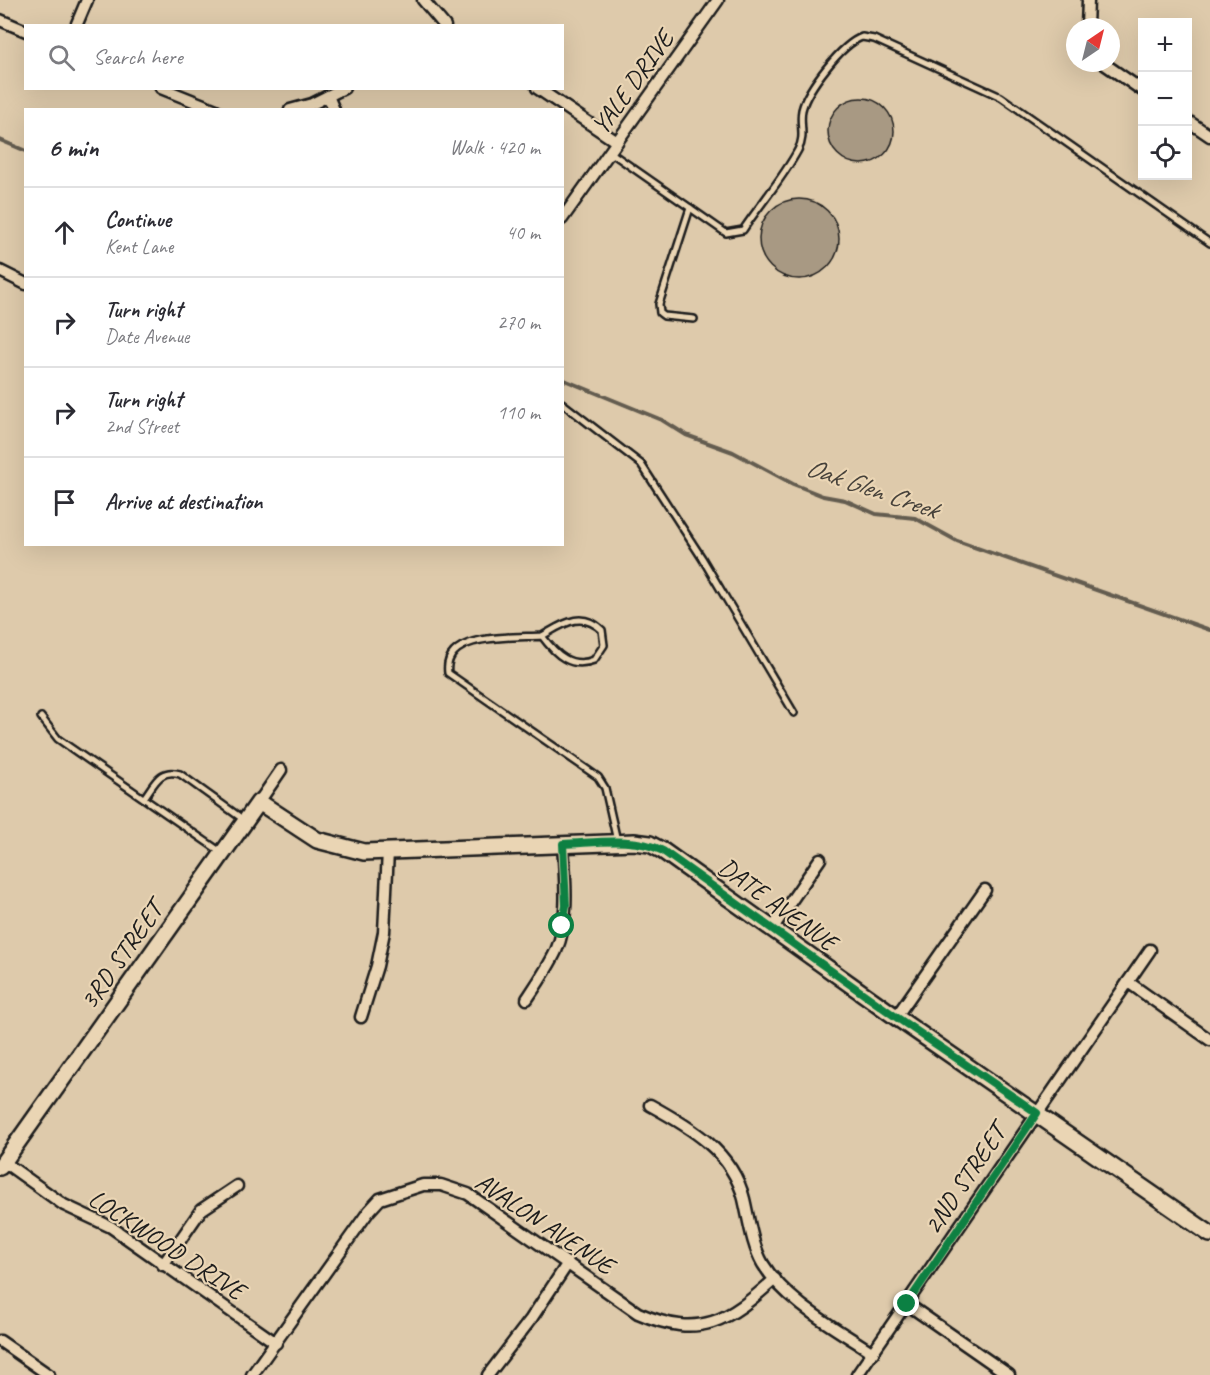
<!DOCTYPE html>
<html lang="en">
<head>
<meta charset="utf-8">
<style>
  :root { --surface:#fff; --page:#f7f7f7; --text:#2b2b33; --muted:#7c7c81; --line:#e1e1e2 }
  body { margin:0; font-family:Caveat,sans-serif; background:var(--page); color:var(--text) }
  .controls { position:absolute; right:18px; top:18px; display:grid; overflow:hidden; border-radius:0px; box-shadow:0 6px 24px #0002 }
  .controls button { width:54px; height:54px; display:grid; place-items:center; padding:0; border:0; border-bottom:2px solid var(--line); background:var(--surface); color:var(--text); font:30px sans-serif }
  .compass { position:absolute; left:1066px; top:18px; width:54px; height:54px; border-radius:50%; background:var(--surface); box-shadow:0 6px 24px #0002; rotate:35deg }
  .stop { position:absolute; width:18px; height:18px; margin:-14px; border:4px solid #0b8043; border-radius:50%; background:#fff }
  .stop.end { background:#0b8043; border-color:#fff; box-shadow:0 2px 6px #0008 }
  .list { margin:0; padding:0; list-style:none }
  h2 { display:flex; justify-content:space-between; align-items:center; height:78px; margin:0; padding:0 24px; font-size:26px }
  h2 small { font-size:20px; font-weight:400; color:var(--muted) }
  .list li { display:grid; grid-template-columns:39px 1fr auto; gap:18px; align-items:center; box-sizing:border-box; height:90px; padding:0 24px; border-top:2px solid var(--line) }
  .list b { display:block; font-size:22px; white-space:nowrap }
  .list p { margin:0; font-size:20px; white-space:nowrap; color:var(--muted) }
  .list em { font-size:20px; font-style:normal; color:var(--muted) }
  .icon { flex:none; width:33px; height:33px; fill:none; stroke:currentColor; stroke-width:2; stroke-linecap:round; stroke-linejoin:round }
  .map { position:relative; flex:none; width:1210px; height:1375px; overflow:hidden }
  .search { position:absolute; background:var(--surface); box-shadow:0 6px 24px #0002; left:24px; top:24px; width:540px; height:66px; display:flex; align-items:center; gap:15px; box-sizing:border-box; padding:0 21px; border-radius:0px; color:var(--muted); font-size:22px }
  .panel { position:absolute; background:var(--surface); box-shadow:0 6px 24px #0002; left:24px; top:108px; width:540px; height:438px; border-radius:0px }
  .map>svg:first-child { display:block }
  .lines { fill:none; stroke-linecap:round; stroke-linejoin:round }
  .stream { stroke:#635c50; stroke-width:4 }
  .building { fill:#a89983; stroke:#1c1c1c; stroke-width:1.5 }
  .lane-casing { stroke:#1c1c1c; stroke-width:10 }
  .street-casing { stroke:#1c1c1c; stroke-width:15 }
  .secondary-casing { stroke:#1c1c1c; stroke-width:20 }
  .lane { stroke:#ead5b4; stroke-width:5 }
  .street { stroke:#ead5b4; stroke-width:10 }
  .secondary { stroke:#ead5b4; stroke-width:15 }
  .route { stroke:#0b8043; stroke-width:8 }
  .labels { text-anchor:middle; stroke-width:4.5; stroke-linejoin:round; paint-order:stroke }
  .street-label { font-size:26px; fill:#1c1c1c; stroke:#ead5b4 }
  .water-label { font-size:27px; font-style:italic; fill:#46413a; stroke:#ead5b4 }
</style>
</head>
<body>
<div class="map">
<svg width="1210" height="1375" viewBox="0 0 1210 1375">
  <rect width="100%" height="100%" fill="#decaab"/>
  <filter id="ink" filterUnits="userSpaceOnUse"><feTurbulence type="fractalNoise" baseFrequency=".0167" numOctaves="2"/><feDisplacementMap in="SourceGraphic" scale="12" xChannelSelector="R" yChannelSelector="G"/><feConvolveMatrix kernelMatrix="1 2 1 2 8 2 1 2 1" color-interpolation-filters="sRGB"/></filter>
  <g filter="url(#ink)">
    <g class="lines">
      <g class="stream">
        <path d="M0,140L26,151"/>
        <path d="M562,379L662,420L686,435L733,452L793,484L823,496L845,500L876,514L915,518L957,541L1210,630"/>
      </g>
    </g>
    <g class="building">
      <circle cx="861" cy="131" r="33"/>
      <circle cx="799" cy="239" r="40"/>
    </g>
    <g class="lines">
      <defs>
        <g id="lane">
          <path d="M610,152L726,233L743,230C761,203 783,178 798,150C806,136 799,124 802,110C807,89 842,44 862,37L874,39L1001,97L1210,243"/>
          <path d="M690,208L659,304L660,313L664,316L694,319"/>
          <path d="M562,403L641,464L702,558L794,713"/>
          <path d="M542,636C563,624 581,610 602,630L604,645L594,660C571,669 556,655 542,636C517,638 442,631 448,673L598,777L605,788L617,841"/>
          <path d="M41,717L58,739L221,852"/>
          <path d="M144,798C155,783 160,768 180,774L244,820"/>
        </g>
        <g id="street">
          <path d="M423,0L445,26"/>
          <path d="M0,20L26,31"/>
          <path d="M76,26L87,0"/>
          <path d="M1087,27L1088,0"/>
          <path d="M1103,63L1142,90"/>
          <path d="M161,88L216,110"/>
          <path d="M537,88L617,142"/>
          <path d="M328,96L334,110"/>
          <path d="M290,110L312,104L344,88"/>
          <path d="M1188,121L1210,136"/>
          <path d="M562,219L718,0"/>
          <path d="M0,271L26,284"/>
          <path d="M259,802L281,770"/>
          <path d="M772,929L820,859"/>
          <path d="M1128,982L1210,1040"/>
          <path d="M527,999C537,984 548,968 556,951C570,918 565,879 563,845"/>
          <path d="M361,1017L377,966L384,932L388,851"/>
          <path d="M896,1017L985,890"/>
          <path d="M650,1105C690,1127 732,1151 744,1199C749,1220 752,1245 763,1264C787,1303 836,1328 873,1353"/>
          <path d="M4,1162L64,1205L111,1227L276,1343"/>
          <path d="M163,1265L201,1210L237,1186"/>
          <path d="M907,1304L1009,1375"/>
          <path d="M0,1341L49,1375"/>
          <path d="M252,1375L369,1211L380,1199L423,1185H441L468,1194L638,1313C701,1340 728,1321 775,1279"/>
          <path d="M488,1375L531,1319L568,1263"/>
          <path d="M857,1375L1150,950"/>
        </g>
        <path id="secondary" d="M0,1167L259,802L317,840L364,852L634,842L650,844L663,851L896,1017L1210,1234"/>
      </defs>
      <use href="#lane" class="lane-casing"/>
      <use href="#street" class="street-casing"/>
      <use href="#secondary" class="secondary-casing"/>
      <use href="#lane" class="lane"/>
      <use href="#street" class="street"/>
      <use href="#secondary" class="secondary"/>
    </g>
  </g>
  <g class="lines" filter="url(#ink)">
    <path class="route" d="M562,926L566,906L563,844C596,843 633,836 663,851L896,1017L1037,1113L907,1304"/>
  </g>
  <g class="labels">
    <g class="street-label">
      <text transform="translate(632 82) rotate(-54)" y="9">YALE DRIVE</text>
      <text transform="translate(778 904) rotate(36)" y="9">DATE AVENUE</text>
      <text transform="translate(121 955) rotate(-55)" y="9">3RD STREET</text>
      <text transform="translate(964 1179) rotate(-56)" y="9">2ND STREET</text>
      <text transform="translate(545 1223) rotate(34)" y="9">AVALON AVENUE</text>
      <text transform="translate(167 1244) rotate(33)" y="9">LOCKWOOD DRIVE</text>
    </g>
    <g class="water-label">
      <text transform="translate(872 488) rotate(19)" y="9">Oak Glen Creek</text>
    </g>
  </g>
</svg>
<div class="controls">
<button>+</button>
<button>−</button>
<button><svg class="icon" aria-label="locate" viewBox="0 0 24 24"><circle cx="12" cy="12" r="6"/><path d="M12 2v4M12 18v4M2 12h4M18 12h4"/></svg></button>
</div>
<svg class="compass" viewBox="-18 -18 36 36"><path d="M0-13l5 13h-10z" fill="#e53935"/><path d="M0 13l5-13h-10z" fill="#7c7c81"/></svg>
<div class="stop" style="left:562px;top:926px"></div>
<div class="stop end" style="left:907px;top:1304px"></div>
<div class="search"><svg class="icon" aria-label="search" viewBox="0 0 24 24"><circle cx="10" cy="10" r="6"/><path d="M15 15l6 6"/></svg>Search here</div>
<section class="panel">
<h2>6 min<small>Walk · 420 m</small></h2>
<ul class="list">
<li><svg class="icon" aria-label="ahead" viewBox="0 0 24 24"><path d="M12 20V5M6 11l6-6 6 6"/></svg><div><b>Continue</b><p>Kent Lane</p></div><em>40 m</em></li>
<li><svg class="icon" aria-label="right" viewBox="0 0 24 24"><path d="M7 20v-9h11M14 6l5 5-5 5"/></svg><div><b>Turn right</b><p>Date Avenue</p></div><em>270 m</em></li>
<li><svg class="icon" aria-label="right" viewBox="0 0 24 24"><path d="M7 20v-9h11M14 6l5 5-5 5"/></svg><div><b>Turn right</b><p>2nd Street</p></div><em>110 m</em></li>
<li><svg class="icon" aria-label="arrive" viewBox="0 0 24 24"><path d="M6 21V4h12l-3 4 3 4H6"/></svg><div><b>Arrive at destination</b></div></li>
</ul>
</section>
</div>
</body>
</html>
